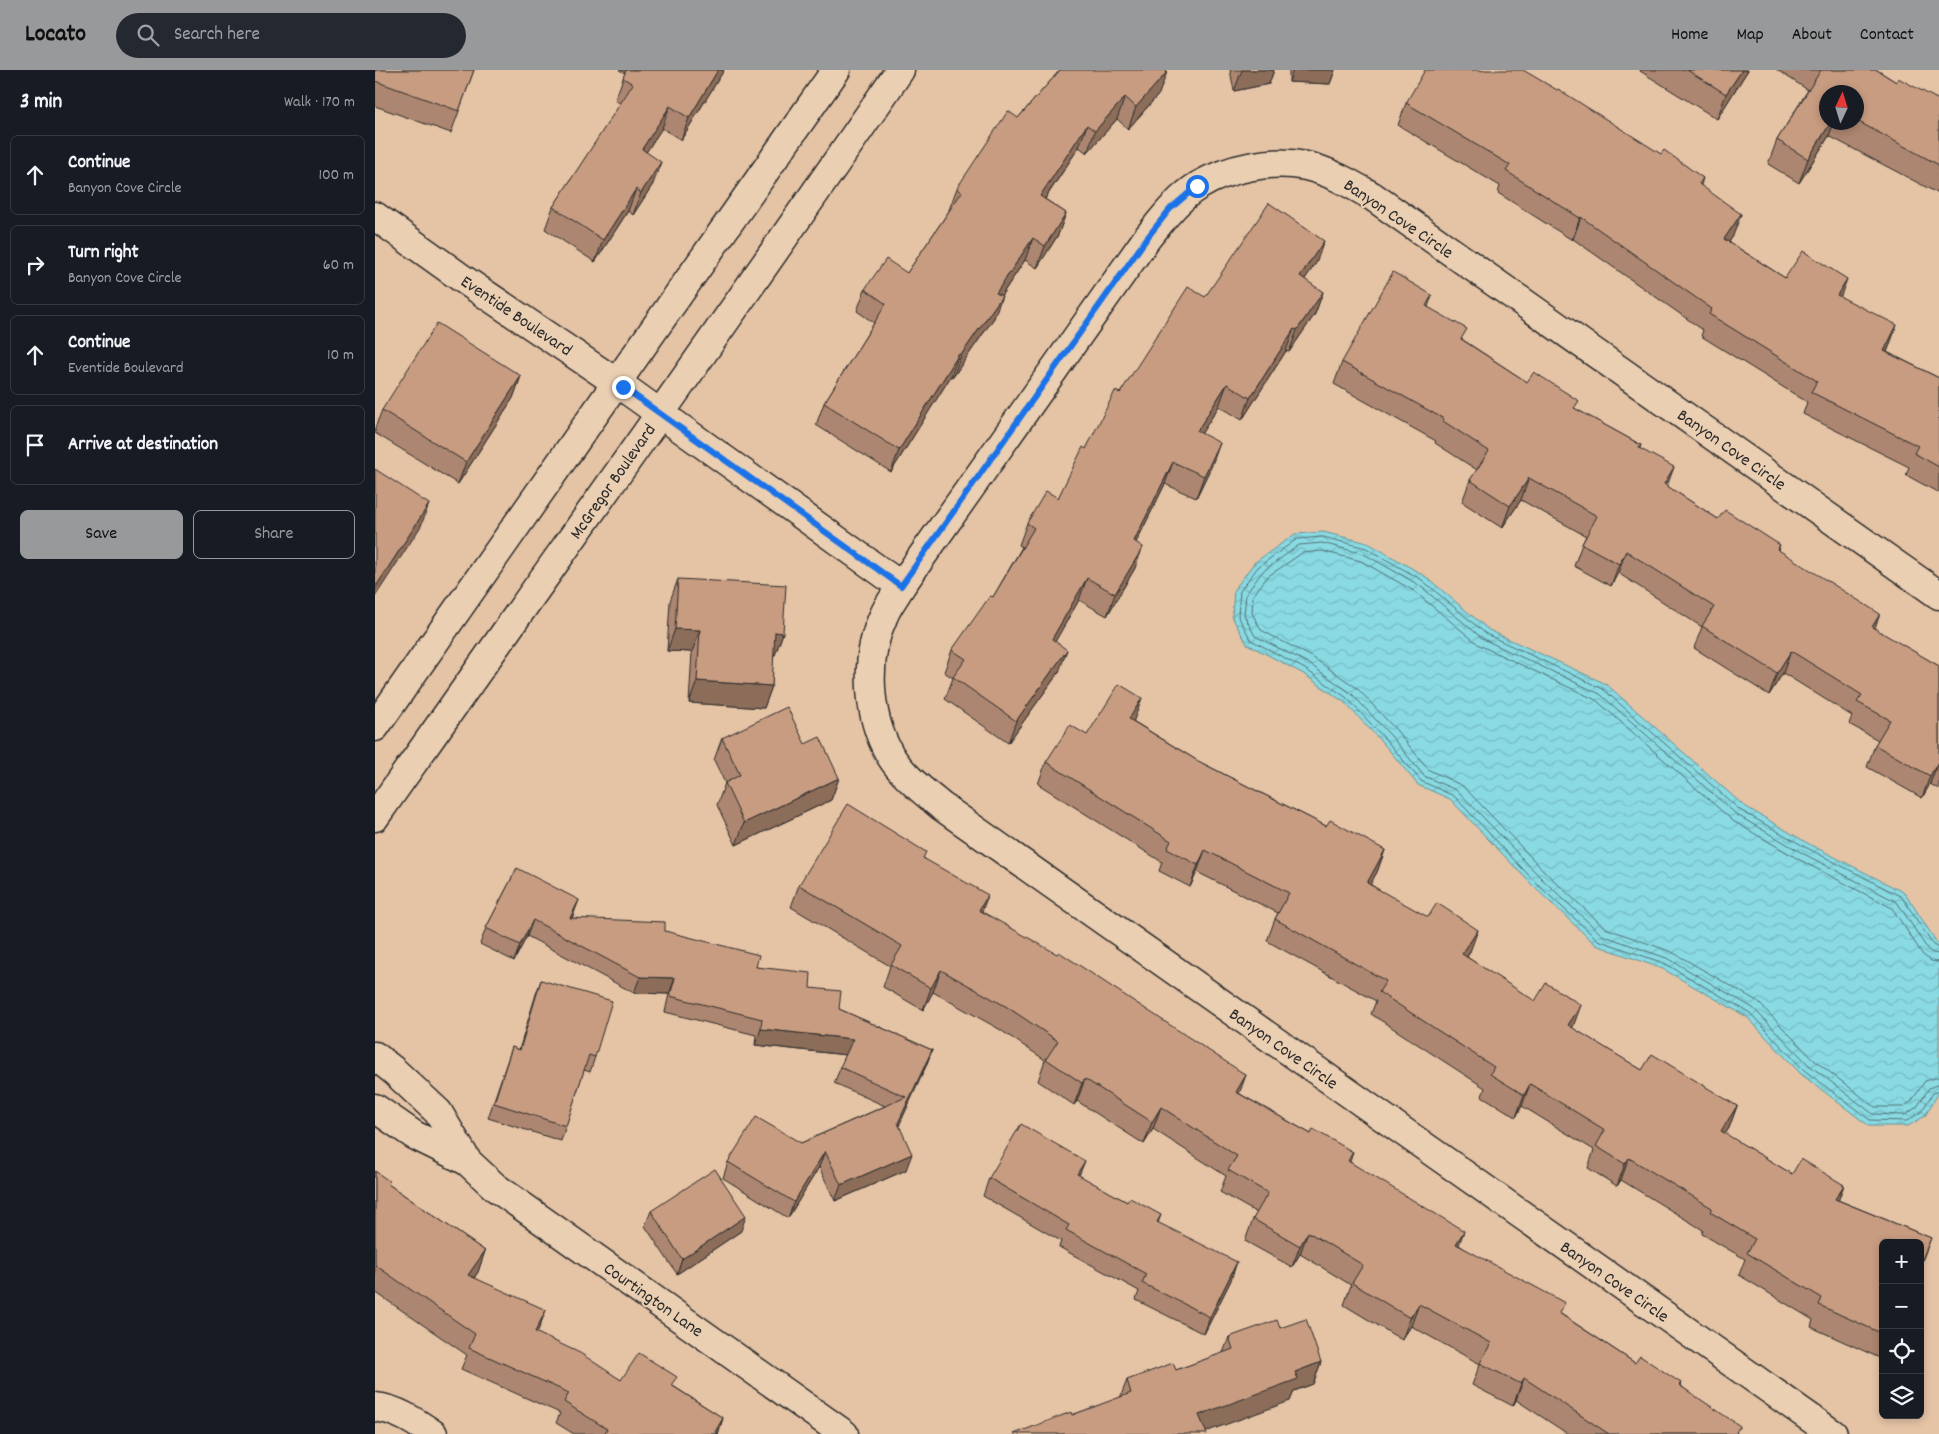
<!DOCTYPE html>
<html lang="en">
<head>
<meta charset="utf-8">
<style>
  :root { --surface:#171b24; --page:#242831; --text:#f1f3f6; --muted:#9ea1a6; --line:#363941; --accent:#98999b }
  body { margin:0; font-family:Dekko,sans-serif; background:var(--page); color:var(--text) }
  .controls { position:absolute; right:15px; bottom:15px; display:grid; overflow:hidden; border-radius:8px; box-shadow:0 2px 8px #0003 }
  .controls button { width:45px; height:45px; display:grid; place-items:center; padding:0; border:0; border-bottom:1px solid var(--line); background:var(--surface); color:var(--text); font:25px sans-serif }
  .compass { position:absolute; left:1444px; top:15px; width:45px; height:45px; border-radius:50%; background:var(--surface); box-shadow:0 2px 8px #0003; rotate:4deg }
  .stop { position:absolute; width:15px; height:15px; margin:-11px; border:4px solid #1a73e8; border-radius:50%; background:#fff }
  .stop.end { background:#1a73e8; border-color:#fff; box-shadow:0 1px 5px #0008 }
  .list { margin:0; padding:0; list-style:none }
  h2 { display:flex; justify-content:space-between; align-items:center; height:65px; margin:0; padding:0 20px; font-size:21px }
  h2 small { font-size:16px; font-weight:400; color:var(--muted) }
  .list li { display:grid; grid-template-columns:32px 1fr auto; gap:15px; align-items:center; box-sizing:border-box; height:80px; margin:0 10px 10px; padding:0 10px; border:1px solid var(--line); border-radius:8px }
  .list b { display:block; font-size:19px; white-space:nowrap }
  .list p { margin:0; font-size:16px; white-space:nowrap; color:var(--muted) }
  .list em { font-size:16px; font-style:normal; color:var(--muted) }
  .actions { display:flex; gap:10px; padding:15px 20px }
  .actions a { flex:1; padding:11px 0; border:1px solid var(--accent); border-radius:8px; text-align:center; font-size:18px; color:var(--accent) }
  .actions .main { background:var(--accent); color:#111 }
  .icon { flex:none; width:28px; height:28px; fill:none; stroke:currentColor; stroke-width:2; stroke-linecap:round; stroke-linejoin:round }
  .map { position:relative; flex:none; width:1564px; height:1364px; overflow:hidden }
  header { display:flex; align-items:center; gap:30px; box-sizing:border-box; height:70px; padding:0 25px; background:var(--accent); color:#111 }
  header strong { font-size:24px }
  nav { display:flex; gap:28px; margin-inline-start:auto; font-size:18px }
  .search { width:350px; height:45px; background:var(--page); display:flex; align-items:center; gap:12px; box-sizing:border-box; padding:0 18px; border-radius:28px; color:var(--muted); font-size:19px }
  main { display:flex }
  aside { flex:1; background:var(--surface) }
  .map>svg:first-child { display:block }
  .water { fill:url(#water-waves); stroke:#639499 }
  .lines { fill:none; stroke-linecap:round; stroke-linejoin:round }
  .shore { stroke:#517175; stroke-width:1 }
  .street-casing { stroke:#2b2b2b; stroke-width:31 }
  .secondary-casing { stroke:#2b2b2b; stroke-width:31 }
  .street { stroke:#ebcfb2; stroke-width:28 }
  .secondary { stroke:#ebcfb2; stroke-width:28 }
  .wall { fill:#ac866f; stroke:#2b2b2b; fill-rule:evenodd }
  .shaded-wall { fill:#8c6d5a; stroke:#2b2b2b }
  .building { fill:#c89c81; stroke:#2b2b2b }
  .route { stroke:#1a73e8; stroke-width:6 }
  .labels { text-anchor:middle; stroke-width:4; stroke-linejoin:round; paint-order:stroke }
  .street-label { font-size:18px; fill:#2b2b2b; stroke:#ebcfb2 }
</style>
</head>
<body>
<header>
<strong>Locato</strong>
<div class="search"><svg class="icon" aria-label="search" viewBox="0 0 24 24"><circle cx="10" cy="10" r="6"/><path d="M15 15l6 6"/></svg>Search here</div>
<nav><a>Home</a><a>Map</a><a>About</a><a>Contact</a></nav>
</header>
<main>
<aside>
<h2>3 min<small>Walk · 170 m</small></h2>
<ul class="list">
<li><svg class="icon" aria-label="ahead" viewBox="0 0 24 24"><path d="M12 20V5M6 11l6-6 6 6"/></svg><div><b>Continue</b><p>Banyon Cove Circle</p></div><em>100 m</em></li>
<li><svg class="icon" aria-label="right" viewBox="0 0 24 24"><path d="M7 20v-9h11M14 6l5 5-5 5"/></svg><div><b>Turn right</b><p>Banyon Cove Circle</p></div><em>60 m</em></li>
<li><svg class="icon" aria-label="ahead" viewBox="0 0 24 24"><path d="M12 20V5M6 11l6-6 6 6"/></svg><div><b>Continue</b><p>Eventide Boulevard</p></div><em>10 m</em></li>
<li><svg class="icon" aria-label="arrive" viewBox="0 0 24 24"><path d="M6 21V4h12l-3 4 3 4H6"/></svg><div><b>Arrive at destination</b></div></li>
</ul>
<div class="actions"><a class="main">Save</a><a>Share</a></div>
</aside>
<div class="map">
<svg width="1564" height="1364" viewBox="0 0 1564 1364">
  <defs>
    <pattern id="water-waves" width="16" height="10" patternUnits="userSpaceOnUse" patternTransform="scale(1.25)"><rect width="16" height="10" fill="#89dae3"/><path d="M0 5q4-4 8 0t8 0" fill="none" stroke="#76bbc3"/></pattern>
  </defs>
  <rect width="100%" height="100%" fill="#e5c3a5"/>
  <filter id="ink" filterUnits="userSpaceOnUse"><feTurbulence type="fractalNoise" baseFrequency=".02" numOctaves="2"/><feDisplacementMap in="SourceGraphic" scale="10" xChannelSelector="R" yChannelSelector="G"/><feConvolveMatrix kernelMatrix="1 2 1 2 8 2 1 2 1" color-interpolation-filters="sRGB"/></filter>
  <g filter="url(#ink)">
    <path class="water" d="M948,462L993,473L1050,506L1114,560L1231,614L1368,735L1434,774L1530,823L1564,876V1022L1550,1046L1533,1056H1494L1426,1004L1372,947L1288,899L1221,875L1159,817L1075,729L1043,715L1008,673L969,632L927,603L872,574L857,547L859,520L879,493L920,464Z"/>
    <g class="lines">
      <g class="shore">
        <path d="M1564,878L1558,875L1527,827L1432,778L1365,740L1228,619L1111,564L1047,510L991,478L948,467L922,469L883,497L865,521L863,546L876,570L930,599L972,628L1011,670L1046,711L1079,726L1162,814L1223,870L1291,894L1375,943L1429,1000L1495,1050L1532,1051L1546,1042L1558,1023L1564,1021"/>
        <path d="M1564,884L1558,883L1553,880L1522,832L1429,784L1362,745L1225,624L1108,569L1044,515L989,484L947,473L924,475L887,502L871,524L869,545L880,566L933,593L977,624L1016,666L1049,706L1083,721L1167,809L1227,865L1294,889L1378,938L1434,995L1498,1044L1530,1045L1542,1037L1554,1018L1564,1014"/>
        <path d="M1564,892L1556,891L1548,885L1517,838L1425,790L1358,751L1221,630L1104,575L1039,521L986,491L947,481L927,483L892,507L878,526L877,543L886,560L937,587L982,618L1022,661L1054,700L1088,716L1172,804L1230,858L1297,882L1382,931L1439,990L1500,1037H1528L1536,1032L1550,1011L1564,1007"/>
      </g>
      <defs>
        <g id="street">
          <path d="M0,146L85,207L248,317L526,516"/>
          <path d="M0,657L461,0"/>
          <path d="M0,986L19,1001L63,1042L92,1091"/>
          <path d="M0,1038L39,1065L92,1091L120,1117L469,1364"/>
          <path d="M0,1337C21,1339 41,1352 58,1364"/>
          <path d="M1458,1364L566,736C548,721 527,705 515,685C492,645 489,587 509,545C513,535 521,525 526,516L772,168C787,150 802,129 823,116C853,98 896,89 931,96C954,101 976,114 997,126L1564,525"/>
        </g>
        <path id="secondary" d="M0,747C175,498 353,251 525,0"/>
      </defs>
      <use href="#street" class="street-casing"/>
      <use href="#secondary" class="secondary-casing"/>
      <use href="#street" class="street"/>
      <use href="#secondary" class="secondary"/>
    </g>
    <g class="wall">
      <path d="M0,0H99L76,63L0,36Z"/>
      <path d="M244,0H349L306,70L287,58L271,82L278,114L258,145L253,141L220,192L170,159L178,137L246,34L240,30L250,3Z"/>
      <path d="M685,0L784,24L753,59L742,49L712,83L704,77L670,129L691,143L683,165L662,198L650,190L626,226L619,248L578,307L576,306L516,402L441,355L449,333L499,253L482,241L490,219L532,203L574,141V140L582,118Z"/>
      <path d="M855,0H899L894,14L859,21Z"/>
      <path d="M914,0H960L955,14L914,12Z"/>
      <path d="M1265,0H1373L1342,49L1265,1Z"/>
      <path d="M1402,0H1502L1521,12L1564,30V124L1454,66L1424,113L1393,94L1402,70L1433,20ZM1482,22V52H1452Z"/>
      <path d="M1031,33L1286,84L1328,108L1326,115L1358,166L1354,172L1410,208L1465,227L1514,277L1512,282L1564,308V423L1531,405L1534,397L1428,344L1432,332L1326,266L1328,260L1198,169L1197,170L1123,123L1125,116L1023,55Z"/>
      <path d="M941,193L929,210L948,222L940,244L914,282L911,281L867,350L844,336L826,364L837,395L821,428L790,414L761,472L760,498L732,546L704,530L680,571L684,602L633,673L570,629L578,608L569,602L577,580L618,527L647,477L644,475L652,453L683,428L711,379L745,323L830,227Z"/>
      <path d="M1057,225L1053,237L1088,270L1152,312L1266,375L1265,378L1292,416L1343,449L1405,475L1403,480L1499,559L1564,596V719L1555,714L1547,728L1492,697L1500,675L1503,670L1474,654L1477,646L1408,603L1394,625L1319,578L1327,557L1243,503L1236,516L1199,496L1207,474L1211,466L1146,430L1127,458L1087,432L1095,410L1102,400L1060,373L1061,371L959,314L967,292Z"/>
      <path d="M146,306L138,328L83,414L0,363V358L7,340Z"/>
      <path d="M303,509L408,563L400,585H398L397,616L389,638L314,633L317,582L292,581L295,531Z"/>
      <path d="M759,650L758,651L823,691L951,756L1010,780L1002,802L995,814L1095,882L1092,887L1197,958L1267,1000L1362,1036L1354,1058L1350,1064L1417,1104L1469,1115L1463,1130L1556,1168L1545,1196V1173H1508L1507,1289L1436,1257L1438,1250L1364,1205L1370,1189L1327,1164L1328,1160L1246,1110L1242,1116L1213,1098L1219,1080L1147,1036L1141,1047L1107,1026L1110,1018L996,944L1001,931L892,871L900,849L903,843L822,802L815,817L784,801L787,792L663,714L671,692L712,665Z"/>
      <path d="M347,668L430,674L464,708L456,730L361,775L342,735L350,713L339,690Z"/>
      <path d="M549,788L607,842L865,1024L936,1064L978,1082L975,1092L1084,1175L1186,1244L1260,1293L1306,1313L1305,1315L1363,1364H1193L1141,1330L1138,1336L1097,1315L1105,1294L1036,1256L1027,1270L969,1235L976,1215L925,1184L917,1197L870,1171L878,1149L882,1143L845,1122L851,1106L778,1059L769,1074L702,1031L699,1035L663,1011L670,990L624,959L558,922L548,940L508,917L515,896L416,837L424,815Z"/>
      <path d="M142,798L197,848L290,861L435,918L464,939L557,980L551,996L524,1055L531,1100L460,1131L444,1097L413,1148L348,1108L353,1092L426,1073L510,1036L459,1013L471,985L380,975L381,965L290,942L294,924L259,923L152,866L139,891L105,874L111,858Z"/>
      <path d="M166,910L220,987L215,1002L209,1000L186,1071L113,1048L137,977L144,980L161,924Z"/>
      <path d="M0,1101L13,1114L110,1181L103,1202L99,1208L162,1263L246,1310L298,1316L348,1348L343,1364H344H199L181,1353L185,1343L86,1299L92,1285L0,1222Z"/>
      <path d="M704,1106L752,1132L786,1145L783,1153L856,1210L829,1264L761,1230L764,1221L684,1177L686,1171L608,1126L614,1108Z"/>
      <path d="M276,1141L366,1161L302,1204L270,1156Z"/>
      <path d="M905,1258L946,1292L938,1314L919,1321L915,1331L697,1345L745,1328L752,1310L801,1300L848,1283L854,1267Z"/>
    </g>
    <g class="shaded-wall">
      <path d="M343,0H349L306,70L314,48Z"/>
      <path d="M867,0H899L894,14L859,21Z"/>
      <path d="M918,0H960L955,14L914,12Z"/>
      <path d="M1367,0H1373L1342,49L1351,24Z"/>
      <path d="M792,2L784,24L753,59L761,37Z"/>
      <path d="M750,27L742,49L712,83L720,61Z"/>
      <path d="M295,36L287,58L259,101L267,79Z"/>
      <path d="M1456,52H1459L1454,66L1424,113L1433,89Z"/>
      <path d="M712,55L704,77L657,148L665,126Z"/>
      <path d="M286,92L278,114L258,145L266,123Z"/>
      <path d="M261,119L253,141L220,192L228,170Z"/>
      <path d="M691,143L683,165L662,198L670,176Z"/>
      <path d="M1366,144L1358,166L1341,191L1349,169Z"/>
      <path d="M1206,147L1198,169L1197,170L1205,148Z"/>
      <path d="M658,168L650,190L613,245L621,223Z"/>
      <path d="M949,171L941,193L917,228L925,206Z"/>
      <path d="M1472,209L1464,231L1462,225Z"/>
      <path d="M948,222L940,244L914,282L922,260Z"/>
      <path d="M627,226L619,248L578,307L586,285Z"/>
      <path d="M1522,255L1514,277L1501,303L1509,281Z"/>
      <path d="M919,259L911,281L867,350L875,328Z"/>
      <path d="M584,284L576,306L516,402L524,380Z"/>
      <path d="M146,306L138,328L83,414L91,392Z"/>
      <path d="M852,314L844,336L814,383L822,361Z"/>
      <path d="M845,373L837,395L821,428L829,406Z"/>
      <path d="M798,392L790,414L751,493L759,471Z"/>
      <path d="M1299,397L1291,419L1289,414Z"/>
      <path d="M1154,408L1146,430L1127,458L1135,436Z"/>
      <path d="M54,434L46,456L0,527V520L2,515Z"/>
      <path d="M768,477L760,498L732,546L740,524Z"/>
      <path d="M1251,481L1243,503L1236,516L1244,494Z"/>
      <path d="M712,508L704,530L669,591L677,569Z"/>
      <path d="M1505,544L1497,566V557Z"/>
      <path d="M300,559L325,560L317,582L292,581Z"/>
      <path d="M400,562L408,563L400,585L392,584Z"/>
      <path d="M692,580L684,602L633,673L641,651Z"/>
      <path d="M1416,581L1408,603L1394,625L1402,603Z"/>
      <path d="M322,611L397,616L389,638L314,633Z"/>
      <path d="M767,628L759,650L746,671L754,649Z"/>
      <path d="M1563,692L1555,714L1547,728L1555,706Z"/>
      <path d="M464,708L456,730L361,775L369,753Z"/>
      <path d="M830,780L822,802L815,817L823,795Z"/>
      <path d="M1010,780L1002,802L984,835L992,813Z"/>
      <path d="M613,825L605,847L604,840Z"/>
      <path d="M204,830L198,846L189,864L195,848Z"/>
      <path d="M158,850L152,866L139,891L145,875Z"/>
      <path d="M1103,860L1095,882L1079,906L1087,884Z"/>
      <path d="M566,900L558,922L548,940L556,918Z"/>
      <path d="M265,907L300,908L294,924L259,923Z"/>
      <path d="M1206,935L1198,957L1185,977L1193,955Z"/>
      <path d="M386,959L478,969L472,985L380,975Z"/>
      <path d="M557,980L551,996L518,1069L523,1053Z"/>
      <path d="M871,1005L863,1027L861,1022Z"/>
      <path d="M710,1009L702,1031L699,1035L707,1013Z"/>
      <path d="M1155,1014L1147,1036L1141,1047L1149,1025Z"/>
      <path d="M1362,1036L1354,1058L1338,1083L1346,1061Z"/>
      <path d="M786,1037L778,1059L769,1074L777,1052Z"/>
      <path d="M450,1081L444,1097L413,1148L419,1132Z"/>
      <path d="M537,1084L531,1100L460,1131L466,1115Z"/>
      <path d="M1254,1088L1246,1110L1242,1116L1250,1094Z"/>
      <path d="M710,1091L703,1108L702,1104Z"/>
      <path d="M1469,1115L1461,1137L1460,1129Z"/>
      <path d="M371,1146L366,1161L302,1204L307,1189Z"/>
      <path d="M1089,1161L1081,1183V1174Z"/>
      <path d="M933,1162L925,1184L917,1197L925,1176Z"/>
      <path d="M110,1181L103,1202L86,1226L93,1205Z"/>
      <path d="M862,1192L856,1210L829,1264L835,1247Z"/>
      <path d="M1044,1234L1036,1256L1027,1270L1035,1248Z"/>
      <path d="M171,1240L163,1261L153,1283L160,1262Z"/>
      <path d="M946,1292L938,1314L919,1321L915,1331L825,1364L824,1345L920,1302Z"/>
      <path d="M1149,1308L1141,1330L1138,1336L1146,1314Z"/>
      <path d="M348,1348L343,1364L340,1362Z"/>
    </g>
    <g class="building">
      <path d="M0,0H99L84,41L0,11Z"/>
      <path d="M251,0H343L314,48L295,36L267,79L286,92L266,123L261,119L228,170L178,137L258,14L248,8Z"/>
      <path d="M685,0H790L792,2L761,37L750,27L720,61L712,55L665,126L691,143L670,176L658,168L621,223L627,226L586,285L584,284L524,380L449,333L511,234L490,219L511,189L532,203L587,122L582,118L633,41L643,48Z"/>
      <path d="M1050,0H1105L1107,1L1108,0H1148L1182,20L1183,19L1286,84L1289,80L1328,108L1324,114L1366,144L1349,169L1410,208L1428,181L1472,209L1462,225L1522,255L1509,281L1564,308V397L1539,383L1543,376L1436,322L1442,311L1334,244L1337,239L1206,147L1205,148L1131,101L1135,95L1031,33Z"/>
      <path d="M1312,0H1367L1351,24Z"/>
      <path d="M1446,0H1502L1521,12L1523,8L1564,30V95L1482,51V22H1452V52H1456L1433,89L1402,70Z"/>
      <path d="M894,133L949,171L925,206L948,222L922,260L919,259L875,328L852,314L822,361L845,373L829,406L798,392L759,471L768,477L740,524L712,508L677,569L692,580L641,651L578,607L591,589L577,580L615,526L618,527L659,458L652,453L671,421L683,428L708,377L711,379L740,321L745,323L813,217L830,227Z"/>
      <path d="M1018,202L1057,225L1051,236L1092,259L1086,269L1152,312L1159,302L1204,331L1199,338L1266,375L1264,378L1299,397L1289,414L1343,449L1350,440L1405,475L1402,479L1505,544L1497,557L1564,596V692H1563L1555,706L1500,675L1515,650L1482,632L1487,625L1416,581L1402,603L1327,556L1339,537L1251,481L1244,494L1207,474L1222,446L1154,408L1135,436L1095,410L1114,381L1068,351L1069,349L967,292Z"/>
      <path d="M62,253L146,306L91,392L7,340Z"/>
      <path d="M0,399L54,434L2,515L0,514Z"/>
      <path d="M303,509L411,515L408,563L400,562L397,616L322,611L325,560L300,559Z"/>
      <path d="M744,614L767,628L754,649L823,691L951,756L955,750L1010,780L992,813L1053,847L1062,833L1103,860L1087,884L1160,931L1171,913L1206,935L1193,955L1267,1000L1277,984L1362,1036L1346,1061L1417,1104L1426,1089L1469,1115L1460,1129L1556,1168L1545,1194V1173H1508V1264L1444,1235L1447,1228L1372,1183L1380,1169L1335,1142L1337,1138L1254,1088L1250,1094L1221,1076L1230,1060L1155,1014L1149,1025L1115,1004L1119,997L1004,922L1011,911L900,849L914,823L830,780L823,795L792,779L796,771L671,692L695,655L712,665Z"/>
      <path d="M412,637L430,674L445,667L464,708L369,753L350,713L365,705L347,668Z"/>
      <path d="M473,734L551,782L548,788L613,825L604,840L682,884L684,882L871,1005L861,1022L936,1064L938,1059L978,1082L973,1091L1089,1161L1081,1174L1190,1233L1184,1243L1260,1293L1265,1286L1306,1313L1304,1315L1365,1356L1361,1362L1363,1364H1234L1149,1308L1146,1314L1105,1293L1116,1273L1044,1234L1035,1248L977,1213L988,1195L933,1162L925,1176L878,1149L893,1123L853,1100L862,1086L786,1037L777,1052L710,1009L707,1013L671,989L683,971L632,937L566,900L556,918L516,895L527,876L424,815Z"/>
      <path d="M142,798L204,830L195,848L290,852V861L384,885L381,897L436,903L435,918L466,921L464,939L557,980L523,1053L537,1084L466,1115L450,1081L419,1132L353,1092L381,1047L426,1073L531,1027L465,997L478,969L386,959L387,949L295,926L300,908L265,907L158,850L145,875L111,858Z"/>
      <path d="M166,910L237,931L220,987L214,985L191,1056L119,1033L137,977L145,980Z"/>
      <path d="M646,1054L710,1091L702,1104L752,1132L755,1128L786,1145L782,1152L862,1192L835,1247L767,1213L771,1204L691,1160L694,1155L614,1108Z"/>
      <path d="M340,1099L371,1146L307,1189L276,1141Z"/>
      <path d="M0,1101L14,1111L13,1114L110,1181L93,1205L171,1240L160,1262L205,1283L246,1310L264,1283L302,1307L296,1315L348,1348L340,1362L344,1364H229L232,1359L189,1332L194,1323L94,1278L100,1264L0,1195Z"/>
      <path d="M931,1249L946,1292L920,1302L923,1309L824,1345L832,1364H639L696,1342L697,1345L756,1323L752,1310L798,1293L801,1300L858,1279L854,1267L902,1250L905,1258Z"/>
    </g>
  </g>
  <g class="lines" filter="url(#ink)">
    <path class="route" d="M248,317L526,516L772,168L795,139L822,116"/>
  </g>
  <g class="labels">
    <g class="street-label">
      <text transform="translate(1024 148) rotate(34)" y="6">Banyon Cove Circle</text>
      <text transform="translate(142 245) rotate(34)" y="6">Eventide Boulevard</text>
      <text transform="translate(1357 379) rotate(35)" y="6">Banyon Cove Circle</text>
      <text transform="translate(237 411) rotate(-55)" y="6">McGregor Boulevard</text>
      <text transform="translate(909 978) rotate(35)" y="6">Banyon Cove Circle</text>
      <text transform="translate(1240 1211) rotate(35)" y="6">Banyon Cove Circle</text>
      <text transform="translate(279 1229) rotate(35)" y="6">Courtington Lane</text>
    </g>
  </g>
</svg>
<div class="controls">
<button>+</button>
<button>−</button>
<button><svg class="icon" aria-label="locate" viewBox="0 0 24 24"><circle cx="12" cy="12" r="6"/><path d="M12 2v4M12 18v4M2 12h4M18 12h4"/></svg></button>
<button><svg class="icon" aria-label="layers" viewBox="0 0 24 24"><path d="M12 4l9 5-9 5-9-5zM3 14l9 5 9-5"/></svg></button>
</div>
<svg class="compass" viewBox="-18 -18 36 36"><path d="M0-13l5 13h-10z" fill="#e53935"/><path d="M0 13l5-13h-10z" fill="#9ea1a6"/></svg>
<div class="stop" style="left:822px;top:116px"></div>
<div class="stop end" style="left:248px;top:317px"></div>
</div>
</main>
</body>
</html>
